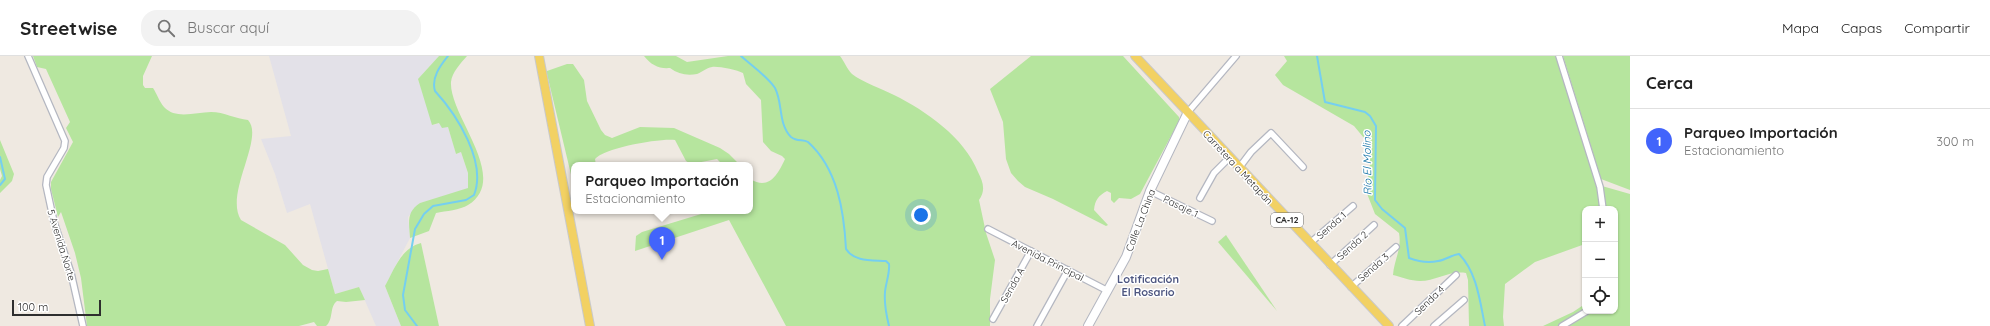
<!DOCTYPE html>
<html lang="es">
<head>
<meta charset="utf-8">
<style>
  :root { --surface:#fff; --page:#f2f2f2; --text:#222; --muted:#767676; --line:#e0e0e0; --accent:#4264fb }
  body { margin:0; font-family:Quicksand,sans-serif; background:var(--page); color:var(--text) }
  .controls { position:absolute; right:12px; bottom:12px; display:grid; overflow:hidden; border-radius:8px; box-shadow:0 1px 3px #0004 }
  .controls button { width:36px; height:36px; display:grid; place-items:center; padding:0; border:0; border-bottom:1px solid var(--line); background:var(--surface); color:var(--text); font:20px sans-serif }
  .scale { position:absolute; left:12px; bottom:10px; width:89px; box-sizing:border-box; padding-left:4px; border:2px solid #2e2e2e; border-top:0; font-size:11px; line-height:14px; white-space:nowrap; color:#2e2e2e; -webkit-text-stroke:3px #fff; paint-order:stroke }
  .you { position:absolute; left:921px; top:159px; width:14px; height:14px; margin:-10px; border:3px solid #fff; border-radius:50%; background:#1a73e8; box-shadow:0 0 0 6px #1a73e833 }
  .badge { display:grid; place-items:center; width:26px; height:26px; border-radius:50%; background:var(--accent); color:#fff; font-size:13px; font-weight:700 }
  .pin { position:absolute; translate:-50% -33px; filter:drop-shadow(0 1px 2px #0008) }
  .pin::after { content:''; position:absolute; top:21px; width:14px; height:12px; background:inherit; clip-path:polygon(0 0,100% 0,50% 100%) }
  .popup { position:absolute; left:571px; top:106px; width:182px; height:52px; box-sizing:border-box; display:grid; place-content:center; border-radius:8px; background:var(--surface); filter:drop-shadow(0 1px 3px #0005); font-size:13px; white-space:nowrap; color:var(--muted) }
  .popup b { font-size:15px; color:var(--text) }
  .popup::after { content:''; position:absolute; left:50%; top:100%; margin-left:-8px; border:8px solid transparent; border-top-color:var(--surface) }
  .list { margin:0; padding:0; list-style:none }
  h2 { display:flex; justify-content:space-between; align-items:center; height:52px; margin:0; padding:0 16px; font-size:17px }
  h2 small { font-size:13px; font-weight:400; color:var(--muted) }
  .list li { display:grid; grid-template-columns:26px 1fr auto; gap:12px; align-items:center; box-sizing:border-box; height:64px; padding:0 16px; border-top:1px solid var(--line) }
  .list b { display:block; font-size:15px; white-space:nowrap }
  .list p { margin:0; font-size:13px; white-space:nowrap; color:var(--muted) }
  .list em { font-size:13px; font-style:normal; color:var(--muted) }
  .icon { flex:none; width:22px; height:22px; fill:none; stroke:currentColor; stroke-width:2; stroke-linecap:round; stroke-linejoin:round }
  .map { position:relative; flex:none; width:1630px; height:270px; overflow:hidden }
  header { display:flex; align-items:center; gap:24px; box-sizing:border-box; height:56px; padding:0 20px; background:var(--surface); border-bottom:1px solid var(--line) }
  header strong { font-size:19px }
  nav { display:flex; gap:22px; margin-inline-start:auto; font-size:14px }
  .search { width:280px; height:36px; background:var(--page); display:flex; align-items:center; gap:10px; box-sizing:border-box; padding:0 14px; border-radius:16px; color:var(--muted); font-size:15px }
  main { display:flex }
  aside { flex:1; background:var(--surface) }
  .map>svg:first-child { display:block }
  .industrial { fill:#e3e1e8 }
  .green { fill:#b6e59e }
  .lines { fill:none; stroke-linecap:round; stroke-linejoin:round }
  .stream { stroke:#75cff0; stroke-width:2 }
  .street-casing { stroke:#b4b7c1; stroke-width:8 }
  .secondary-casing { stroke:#b4b7c1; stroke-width:10 }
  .primary-casing { stroke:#c9c9c9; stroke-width:10 }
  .street { stroke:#fff; stroke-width:5.5 }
  .secondary { stroke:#fff; stroke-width:8 }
  .primary { stroke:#f2d163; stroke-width:8 }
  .labels { text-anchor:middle; stroke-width:3; stroke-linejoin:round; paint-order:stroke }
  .shield { fill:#fff; stroke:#6d6d6d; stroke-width:1 }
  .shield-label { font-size:9px; font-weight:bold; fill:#2e2e2e }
  .street-label { font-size:10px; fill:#2e2e2e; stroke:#fff }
  .water-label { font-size:11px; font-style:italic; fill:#0d6fa3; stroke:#fff }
  .neighbourhood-label { font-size:11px; font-weight:bold; fill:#4d5680; stroke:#fff }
</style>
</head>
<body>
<header>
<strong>Streetwise</strong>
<div class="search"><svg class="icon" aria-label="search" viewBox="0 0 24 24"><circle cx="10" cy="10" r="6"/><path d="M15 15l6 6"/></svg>Buscar aquí</div>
<nav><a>Mapa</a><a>Capas</a><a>Compartir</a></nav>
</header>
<main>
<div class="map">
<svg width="1630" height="270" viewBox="0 0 1630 270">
  <rect width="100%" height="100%" fill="#efe9e1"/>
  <path class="industrial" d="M269,0H439L418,23L433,69L440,67L448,71L456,98L461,96L468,117V133L420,147L408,161L410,182L385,230L401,270H376L359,231L335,238L310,148L287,157L275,118L261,83L291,80Z"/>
  <g class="green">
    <path d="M33,0H152L143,20V29L145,32H153C157,38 159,45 164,51C176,64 196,56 211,56C224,56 236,63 248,64C265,82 224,138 241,164L285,189L303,209L312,214L318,215L328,213L335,238L359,231L365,244L346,246L337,245C329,251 334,263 326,270H317L314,266L299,270H87L81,222L75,197L61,156L58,161L51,133V126L73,86L66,72L70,66L46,13L37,11Z"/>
    <path d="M439,0H467C461,7 452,16 451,26C449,60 511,122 468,149C460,154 446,155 436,157L429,175L410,182C409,167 406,156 420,147L468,132V117L461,96L456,98L448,71L442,72L439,67L432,69L418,23Z"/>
    <path d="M644,0H676L687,6L728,0H840C844,5 847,13 852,18C862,26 882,33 894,39C926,55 964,81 978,116C983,126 986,134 979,144L986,177L995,204L990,243V270H786L729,164L635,195L636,180L642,176L711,155H750V123C769,134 777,120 785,103L782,100L771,95L763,86L761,44L746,28L743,17C737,14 718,10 712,11C706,12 702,16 697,18C687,20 678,18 670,12C659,13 651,9 644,0Z"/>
    <path d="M1031,0H1123L1179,61V65L1140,138L1131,143L1119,142L1114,147L1111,144V137L1107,135C1098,140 1095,144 1094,154L1108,169L1106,170L1053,143L1025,131L1018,125L1011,117L1006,103L1003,66L990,33Z"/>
    <path d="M1284,0H1557L1599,130L1601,153H1585V188L1535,206L1505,228L1503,261L1504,270H1469L1468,224L1466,217C1450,214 1436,225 1420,225C1411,225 1401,221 1393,219C1394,204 1402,193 1399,177L1375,158L1366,135L1370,108L1369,96L1364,82L1354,70L1283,29L1275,19L1287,5Z"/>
    <path d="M1563,0H1630V134L1601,123Z"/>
    <path d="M567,8H573L584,24L587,45L601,74L605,79L612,82L640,71L674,72L720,92L729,98L740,109H723L717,103L691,108L686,105L675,84C660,82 604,92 595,103L596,109H574V131L547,18V15Z"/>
    <path d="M0,84L14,118L12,125L0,137V124L2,120L0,113Z"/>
    <path d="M1602,130L1630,138V270H1543L1573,256L1585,248V255H1615V153H1606Z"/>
    <path d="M1226,179L1277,255L1218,186Z"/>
    <path d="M421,187L439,270H401L385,230C394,214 401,192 421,187Z"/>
  </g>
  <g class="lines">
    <g class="stream">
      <path d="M741,0C752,10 767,20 775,32C783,47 778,68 791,81C797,86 803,83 808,86C838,113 844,156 846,193C854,206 872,204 886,205L889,208C890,217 886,226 885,236C884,248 886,258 889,270"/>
      <path d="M1317,0L1325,46L1365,56L1370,60L1376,70L1375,144L1382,153L1405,172L1409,202C1417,205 1429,207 1438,205C1446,204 1451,199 1459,198C1477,216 1480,246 1485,270"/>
      <path d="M0,101L5,123L0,129"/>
      <path d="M417,270L405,254L403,239L415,173L424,158L433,150L466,144L474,139C487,106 457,59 435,35C431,22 440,10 448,0"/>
    </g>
    <defs>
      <g id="street">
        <path d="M28,0L65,85L64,92L47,121L46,129L54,166L71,217L83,270"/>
        <path d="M1559,0L1600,131L1603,153"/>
        <path d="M1188,56L1236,0"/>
        <path d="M1239,112L1251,96L1271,77L1303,111"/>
        <path d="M1150,135L1212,165"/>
        <path d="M1200,142L1214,117L1229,102"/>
        <path d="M988,173L1108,235"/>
        <path d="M1310,187L1353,150"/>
        <path d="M1330,209L1374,169"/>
        <path d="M1351,231L1396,191"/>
        <path d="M993,263L1031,195"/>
        <path d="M1037,270L1068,214"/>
        <path d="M1402,270L1456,219"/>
        <path d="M1434,270L1464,244"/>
        <path d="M1562,270L1587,255"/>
      </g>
      <path id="secondary" d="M1088,270L1126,201L1150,135L1188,56"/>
      <g id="primary">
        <path d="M539,0L590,270"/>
        <path d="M1135,0L1389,270"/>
      </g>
    </defs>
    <use href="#street" class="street-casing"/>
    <use href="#secondary" class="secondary-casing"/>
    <use href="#primary" class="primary-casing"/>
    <use href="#street" class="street"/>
    <use href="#secondary" class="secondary"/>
    <use href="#primary" class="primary"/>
  </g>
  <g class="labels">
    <rect class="shield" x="1271" y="157" width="32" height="14" rx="3"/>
    <g class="shield-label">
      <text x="1287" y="167">CA-12</text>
    </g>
    <g class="street-label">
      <text transform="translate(1238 111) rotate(47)" y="4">Carretera a Metapán</text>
      <text transform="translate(1181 150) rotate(26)" y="4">Pasaje 1</text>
      <text transform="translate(1140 164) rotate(-69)" y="4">Calle La China</text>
      <text transform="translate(1331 169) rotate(-41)" y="4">Senda 1</text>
      <text transform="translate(62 189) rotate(73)" y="4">5 Avenida Norte</text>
      <text transform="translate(1352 189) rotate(-42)" y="4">Senda 2</text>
      <text transform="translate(1048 204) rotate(27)" y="4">Avenida Principal</text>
      <text transform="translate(1373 211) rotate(-41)" y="4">Senda 3</text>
      <text transform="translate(1012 229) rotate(-61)" y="4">Senda A</text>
      <text transform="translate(1429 244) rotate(-44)" y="4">Senda 4</text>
    </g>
    <g class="water-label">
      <text transform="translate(1367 107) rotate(-91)" y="4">Río El Molino</text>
    </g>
    <g class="neighbourhood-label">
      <text x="1148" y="227">Lotificación<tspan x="1148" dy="13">El Rosario</tspan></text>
    </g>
  </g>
</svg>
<div class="controls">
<button>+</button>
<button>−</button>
<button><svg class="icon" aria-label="locate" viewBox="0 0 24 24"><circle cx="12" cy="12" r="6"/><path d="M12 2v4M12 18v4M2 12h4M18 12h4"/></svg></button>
</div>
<div class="scale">100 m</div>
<div class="you"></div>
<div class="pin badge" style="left:662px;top:204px">1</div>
<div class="popup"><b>Parqueo Importación</b>Estacionamiento</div>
</div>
<aside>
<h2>Cerca<small></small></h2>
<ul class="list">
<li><span class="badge">1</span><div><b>Parqueo Importación</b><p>Estacionamiento</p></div><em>300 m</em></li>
</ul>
</aside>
</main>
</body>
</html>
